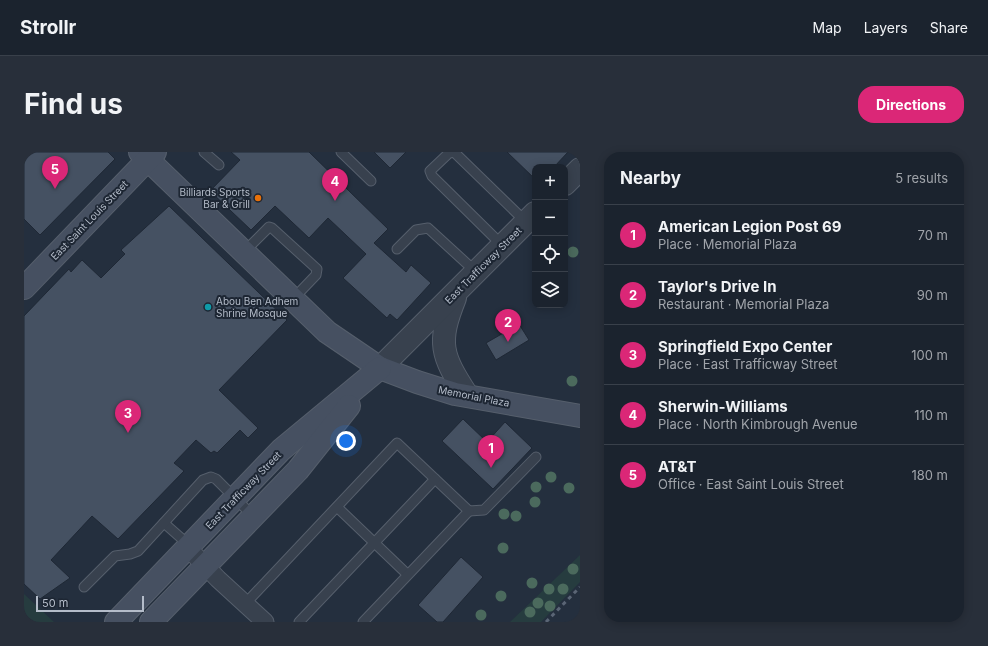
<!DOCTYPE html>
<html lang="en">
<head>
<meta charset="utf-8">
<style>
  :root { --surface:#1b232e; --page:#282f3a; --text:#f1f3f6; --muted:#a0a4aa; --line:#39404a; --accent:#db2777 }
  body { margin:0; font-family:Inter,sans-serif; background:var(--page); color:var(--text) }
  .controls { position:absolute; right:12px; top:12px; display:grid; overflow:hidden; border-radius:8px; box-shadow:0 2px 10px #0003 }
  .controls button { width:36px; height:36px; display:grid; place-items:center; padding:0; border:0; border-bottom:1px solid var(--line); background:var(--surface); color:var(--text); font:20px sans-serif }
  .scale { position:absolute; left:12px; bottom:10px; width:108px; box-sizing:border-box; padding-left:4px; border:2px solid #b4bcc9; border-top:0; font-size:11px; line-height:14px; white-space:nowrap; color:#b4bcc9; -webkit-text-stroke:3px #1d2633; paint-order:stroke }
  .you { position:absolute; left:322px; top:289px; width:14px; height:14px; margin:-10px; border:3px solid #fff; border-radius:50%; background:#1a73e8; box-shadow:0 0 0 6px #1a73e833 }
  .badge { display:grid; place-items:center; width:26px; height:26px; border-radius:50%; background:var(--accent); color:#fff; font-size:13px; font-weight:700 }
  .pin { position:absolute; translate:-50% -33px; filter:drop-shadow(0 1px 2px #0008) }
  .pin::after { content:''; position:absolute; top:21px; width:14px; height:12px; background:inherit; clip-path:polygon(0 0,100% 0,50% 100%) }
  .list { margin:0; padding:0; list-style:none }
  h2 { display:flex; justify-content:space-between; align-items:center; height:52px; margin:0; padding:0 16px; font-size:17px }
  h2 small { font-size:13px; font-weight:400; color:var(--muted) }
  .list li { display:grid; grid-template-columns:26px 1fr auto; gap:12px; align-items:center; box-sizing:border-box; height:60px; padding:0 16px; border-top:1px solid var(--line) }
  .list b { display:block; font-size:15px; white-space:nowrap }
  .list p { margin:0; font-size:13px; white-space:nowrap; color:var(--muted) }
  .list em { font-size:13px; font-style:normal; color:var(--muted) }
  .icon { flex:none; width:22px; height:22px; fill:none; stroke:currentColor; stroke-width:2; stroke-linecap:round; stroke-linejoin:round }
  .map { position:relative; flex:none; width:556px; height:470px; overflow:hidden; border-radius:16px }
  header { display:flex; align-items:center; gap:24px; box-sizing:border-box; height:56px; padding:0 20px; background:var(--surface); border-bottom:1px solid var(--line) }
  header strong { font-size:19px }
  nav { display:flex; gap:22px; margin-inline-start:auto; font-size:14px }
  .intro { display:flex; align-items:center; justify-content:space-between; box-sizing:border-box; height:96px; padding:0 24px }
  h1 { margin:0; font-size:28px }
  .button { padding:10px 18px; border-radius:16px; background:var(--accent); color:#fff; font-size:14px; font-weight:700 }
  main { display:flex; gap:24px; padding:0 24px }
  aside { flex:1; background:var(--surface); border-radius:16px; box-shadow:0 2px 10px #0003 }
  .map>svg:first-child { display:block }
  .green { fill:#263c3f }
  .building { fill:#455162; stroke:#1f2835 }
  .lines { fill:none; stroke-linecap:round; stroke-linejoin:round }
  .service-casing { stroke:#565f6c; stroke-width:11 }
  .minor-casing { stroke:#565f6c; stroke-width:19 }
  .tertiary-casing { stroke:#565f6c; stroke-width:24 }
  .secondary-casing { stroke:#565f6c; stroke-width:24 }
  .service { stroke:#38414e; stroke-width:9 }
  .minor { stroke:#38414e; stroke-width:17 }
  .tertiary { stroke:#38414e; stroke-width:22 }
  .secondary { stroke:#465061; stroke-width:22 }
  .rail { stroke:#5a6575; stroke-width:3; stroke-dasharray:4 4; stroke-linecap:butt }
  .tree { fill:#4b6a5d }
  .food-dot { fill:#e8710a; stroke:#1d2633; stroke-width:1.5 }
  .culture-dot { fill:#0f9aa8; stroke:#1d2633; stroke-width:1.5 }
  .labels { text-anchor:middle; stroke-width:4; stroke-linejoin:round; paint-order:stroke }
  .poi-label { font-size:10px; fill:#b4bcc9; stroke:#1d2633; text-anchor:end }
  .street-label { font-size:10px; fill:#b4bcc9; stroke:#1d2633 }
</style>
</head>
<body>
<header>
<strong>Strollr</strong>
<nav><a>Map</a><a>Layers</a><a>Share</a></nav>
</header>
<div class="intro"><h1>Find us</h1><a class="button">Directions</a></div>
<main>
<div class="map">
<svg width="556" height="470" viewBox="0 0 556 470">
  <rect width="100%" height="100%" fill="#242f3e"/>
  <g class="green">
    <path d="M556,403V430L517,470H486Z"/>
    <path d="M0,442L30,470H0Z"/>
  </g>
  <g class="building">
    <path d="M0,0H84L91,7L16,83L0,67Z"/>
    <path d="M207,0H285L364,77L350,91L382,120L387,113L407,131L373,168L366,162L363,166L319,126L342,102L304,66L285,86L251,54L227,78L186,39L216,8Z"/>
    <path d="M350,0H382L366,16Z"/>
    <path d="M483,0H544L530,15H511V27Z"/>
    <path d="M145,54L263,168L195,238L234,276L224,286L216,278L193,301L190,299L187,301L172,288L150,311L160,319L94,387L68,364L27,408L46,426L16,447L0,432V164L45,117L47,120L58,108L77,126L101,102L97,98Z"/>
    <path d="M495,172L505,188L472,208L462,191Z"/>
    <path d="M439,267L463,290L481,270L508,296L469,337L418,289Z"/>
    <path d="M437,405L459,425L419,470H413L394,453Z"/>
  </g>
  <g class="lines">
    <defs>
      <g id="service">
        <path d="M180,0L195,13"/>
        <path d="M317,0L347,29"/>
        <path d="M479,94L408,24L406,19L425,1L430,0L502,70"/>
        <path d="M373,97L392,78L404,76L452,120"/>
        <path d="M220,100L245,75L248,76L293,117L292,123L269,147"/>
        <path d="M313,355L383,422"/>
        <path d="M445,359L460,358L512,305"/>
        <path d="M140,371L157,386L163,395"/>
        <path d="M60,435L91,404L106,402L114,399L179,328L187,325L192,327L229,364"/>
        <path d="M221,452L373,291L445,359L339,470"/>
        <path d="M275,470L411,327"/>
      </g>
      <path id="minor" d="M163,395L194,427L241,470"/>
      <g id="tertiary">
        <path d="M541,32L556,17"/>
        <path d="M431,146C413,191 417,203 443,243"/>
        <path d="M356,216L511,61"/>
      </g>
      <g id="secondary">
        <path d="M116,0L303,180L356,216L393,230L431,242L556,264"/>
        <path d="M0,136L131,0"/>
        <path d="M92,470L257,298L356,216"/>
        <path d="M127,470L274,318L325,254"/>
      </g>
    </defs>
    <use href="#service" class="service-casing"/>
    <use href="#minor" class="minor-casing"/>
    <use href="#tertiary" class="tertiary-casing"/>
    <use href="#secondary" class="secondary-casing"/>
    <use href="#service" class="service"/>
    <use href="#minor" class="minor"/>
    <use href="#tertiary" class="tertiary"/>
    <use href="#secondary" class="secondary"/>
    <path class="rail" d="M522,470L556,435"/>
  </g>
  <g class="tree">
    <circle cx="549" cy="100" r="5.5"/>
    <circle cx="548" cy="229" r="5.5"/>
    <circle cx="527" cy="325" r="5.5"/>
    <circle cx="512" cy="335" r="5.5"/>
    <circle cx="545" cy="336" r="5.5"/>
    <circle cx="511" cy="350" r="5.5"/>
    <circle cx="480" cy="362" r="5.5"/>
    <circle cx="492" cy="364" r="5.5"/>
    <circle cx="479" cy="396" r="5.5"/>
    <circle cx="549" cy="417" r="5.5"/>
    <circle cx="508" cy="431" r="5.5"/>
    <circle cx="525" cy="437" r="5.5"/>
    <circle cx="539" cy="437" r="5.5"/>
    <circle cx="477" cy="444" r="5.5"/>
    <circle cx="514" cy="451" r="5.5"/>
    <circle cx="526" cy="454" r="5.5"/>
    <circle cx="506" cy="460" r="5.5"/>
    <circle cx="457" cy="463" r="5.5"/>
  </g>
  <circle class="food-dot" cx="234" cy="46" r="4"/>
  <circle class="culture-dot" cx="184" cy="155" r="4"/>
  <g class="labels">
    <g class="poi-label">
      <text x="226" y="44">Billiards Sports<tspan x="226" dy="12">Bar &amp; Grill</tspan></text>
      <text x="192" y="153" text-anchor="start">Abou Ben Adhem<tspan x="192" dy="12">Shrine Mosque</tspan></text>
    </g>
    <g class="street-label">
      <text transform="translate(65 68) rotate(-46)" y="4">East Saint Louis Street</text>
      <text transform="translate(459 113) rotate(-45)" y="4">East Trafficway Street</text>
      <text transform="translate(450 244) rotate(11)" y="4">Memorial Plaza</text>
      <text transform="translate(219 338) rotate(-46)" y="4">East Trafficway Street</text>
    </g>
  </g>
</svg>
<div class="controls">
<button>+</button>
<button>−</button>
<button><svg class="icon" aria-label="locate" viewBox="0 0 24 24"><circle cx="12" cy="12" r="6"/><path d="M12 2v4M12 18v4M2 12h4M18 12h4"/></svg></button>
<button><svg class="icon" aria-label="layers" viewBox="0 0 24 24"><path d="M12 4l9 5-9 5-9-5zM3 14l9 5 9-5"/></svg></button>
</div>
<div class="scale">50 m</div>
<div class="you"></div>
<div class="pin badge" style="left:467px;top:316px">1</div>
<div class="pin badge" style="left:484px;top:190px">2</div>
<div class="pin badge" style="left:104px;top:281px">3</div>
<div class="pin badge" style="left:311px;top:49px">4</div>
<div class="pin badge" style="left:31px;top:37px">5</div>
</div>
<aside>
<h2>Nearby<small>5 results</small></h2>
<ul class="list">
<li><span class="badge">1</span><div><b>American Legion Post 69</b><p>Place · Memorial Plaza</p></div><em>70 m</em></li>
<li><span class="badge">2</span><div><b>Taylor's Drive In</b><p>Restaurant · Memorial Plaza</p></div><em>90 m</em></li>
<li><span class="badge">3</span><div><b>Springfield Expo Center</b><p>Place · East Trafficway Street</p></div><em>100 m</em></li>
<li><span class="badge">4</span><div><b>Sherwin-Williams</b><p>Place · North Kimbrough Avenue</p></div><em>110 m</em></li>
<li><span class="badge">5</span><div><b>AT&amp;T</b><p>Office · East Saint Louis Street</p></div><em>180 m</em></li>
</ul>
</aside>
</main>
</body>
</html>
